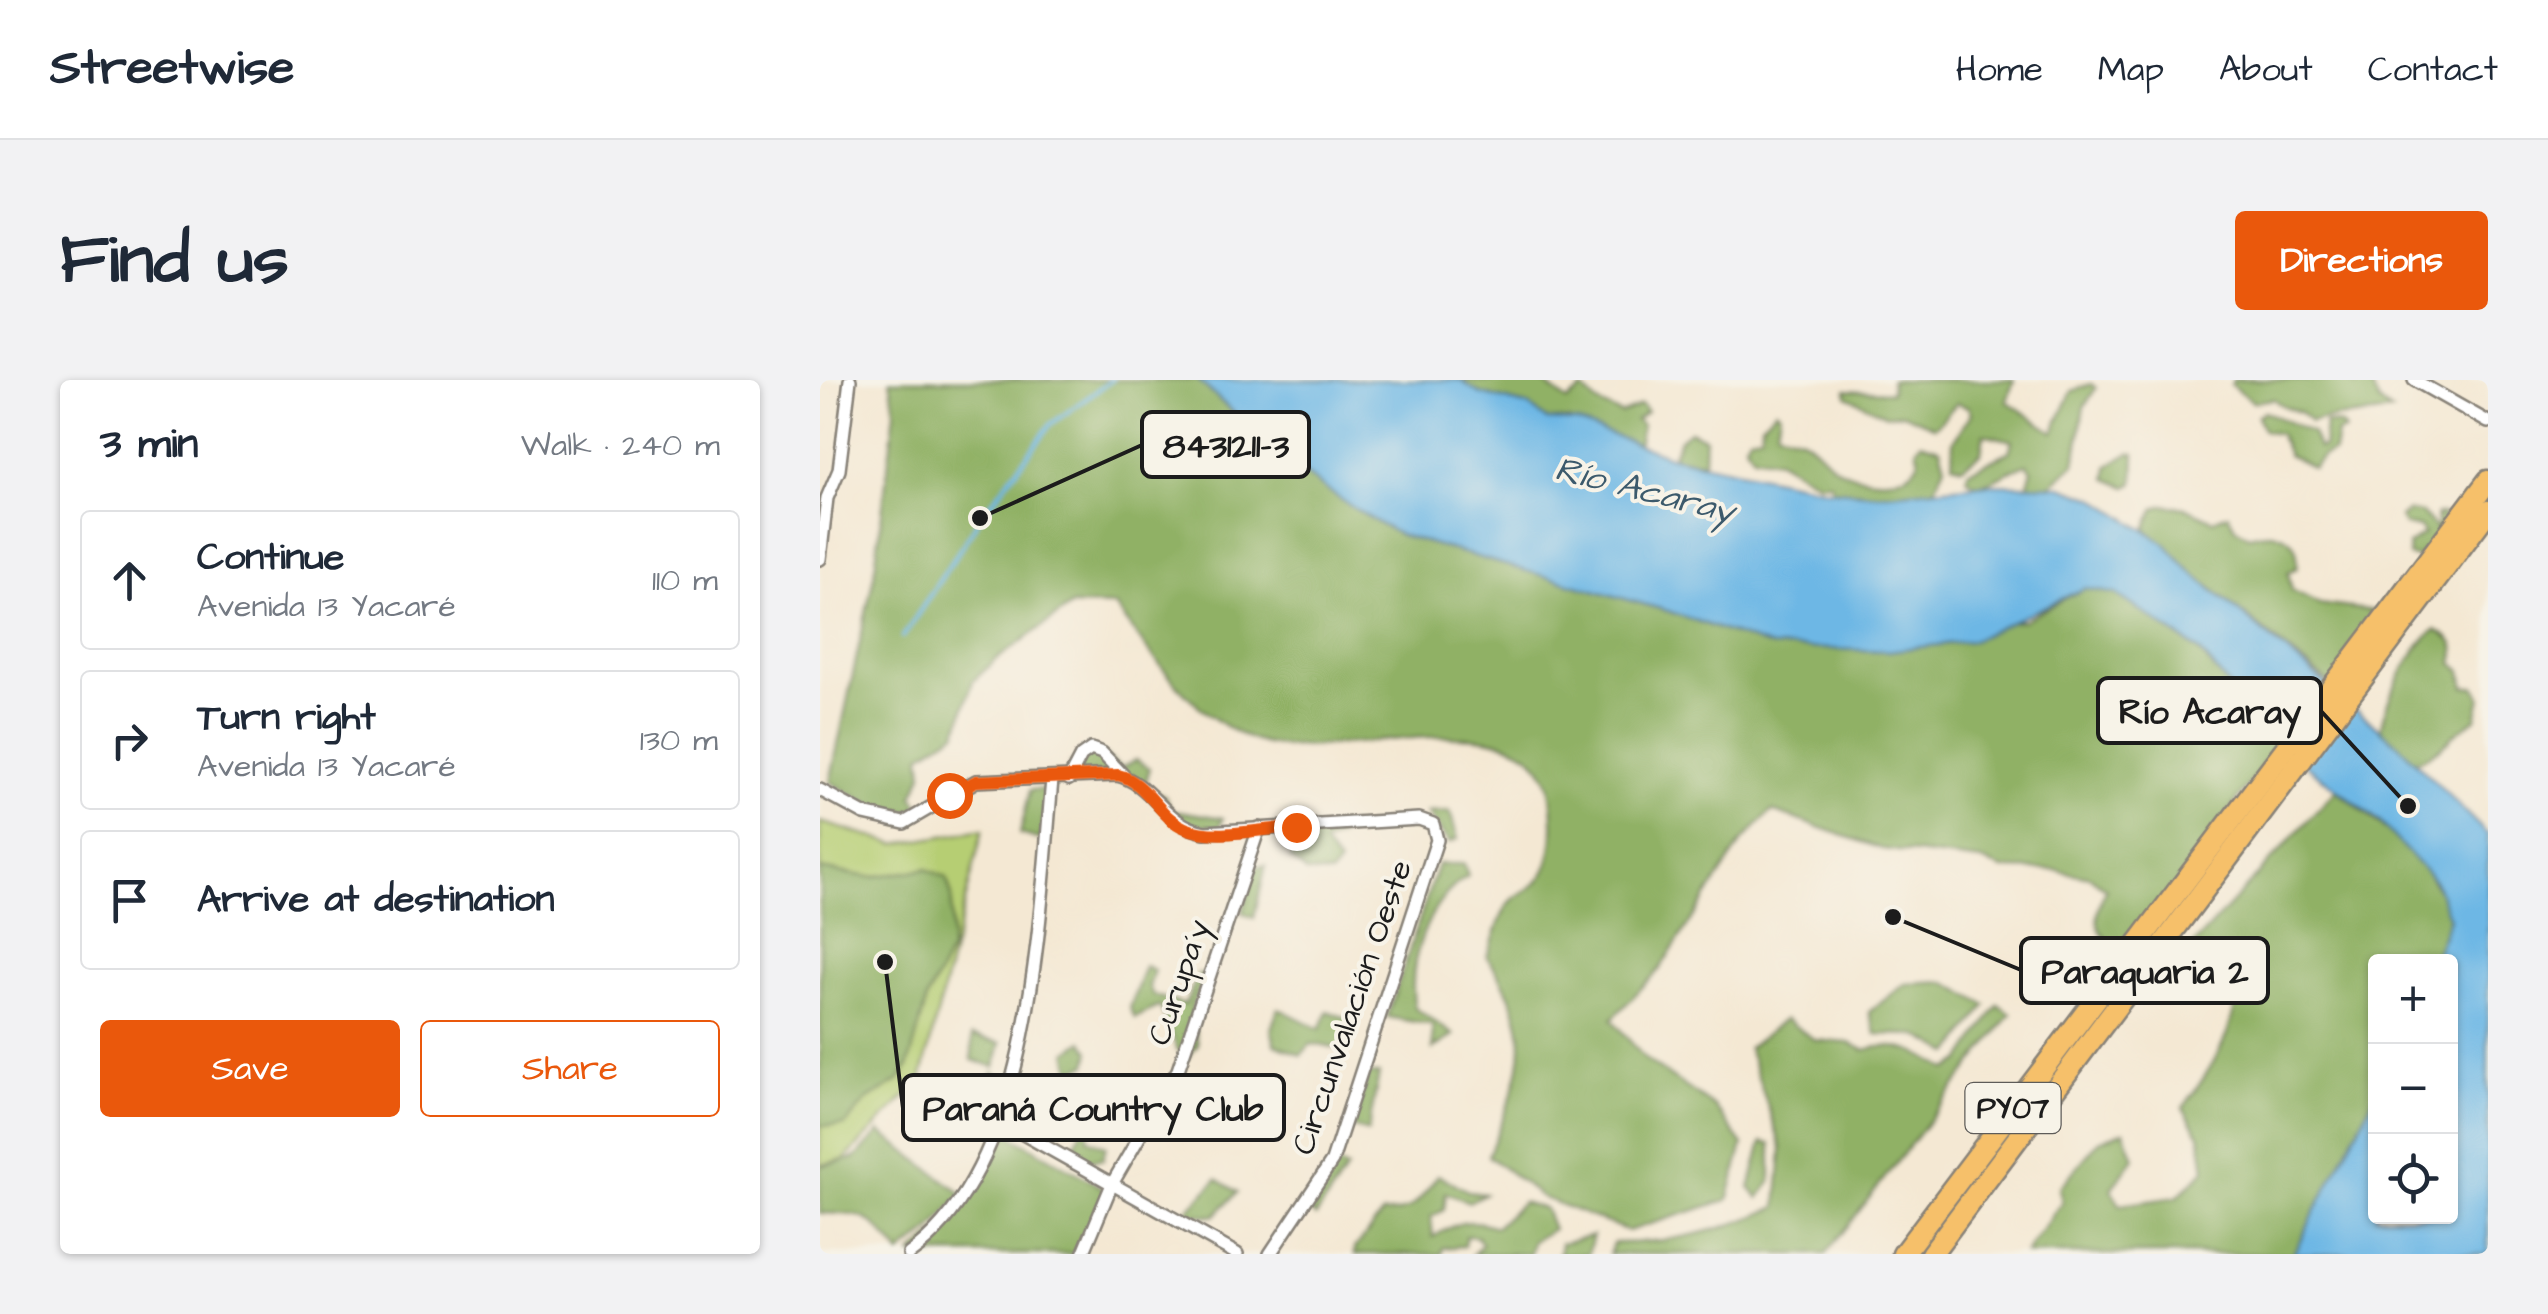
<!DOCTYPE html>
<html lang="en">
<head>
<meta charset="utf-8">
<style>
  :root { --surface:#fff; --page:#f2f2f3; --text:#1f2937; --muted:#747a83; --line:#e0e1e3; --accent:#ea580c }
  body { margin:0; font-family:"Architects Daughter",sans-serif; background:var(--page); color:var(--text) }
  .controls { position:absolute; right:30px; bottom:30px; display:grid; overflow:hidden; border-radius:10px; box-shadow:0 2px 8px #0004 }
  .controls button { width:90px; height:90px; display:grid; place-items:center; padding:0; border:0; border-bottom:2px solid var(--line); background:var(--surface); color:var(--text); font:50px sans-serif }
  .stop { position:absolute; width:30px; height:30px; margin:-22px; border:8px solid #ea580c; border-radius:50%; background:#fff }
  .stop.end { background:#ea580c; border-color:#fff; box-shadow:0 2px 10px #0008 }
  .list { margin:0; padding:0; list-style:none }
  h2 { display:flex; justify-content:space-between; align-items:center; height:130px; margin:0; padding:0 40px; font-size:42px }
  h2 small { font-size:32px; font-weight:400; color:var(--muted) }
  .list li { display:grid; grid-template-columns:65px 1fr auto; gap:30px; align-items:center; box-sizing:border-box; height:140px; margin:0 20px 20px; padding:0 20px; border:2px solid var(--line); border-radius:10px }
  .list b { display:block; font-size:38px; white-space:nowrap }
  .list p { margin:0; font-size:32px; white-space:nowrap; color:var(--muted) }
  .list em { font-size:32px; font-style:normal; color:var(--muted) }
  .actions { display:flex; gap:20px; padding:30px 40px }
  .actions a { flex:1; padding:22px 0; border:2px solid var(--accent); border-radius:10px; text-align:center; font-size:35px; color:var(--accent) }
  .actions .main { background:var(--accent); color:#fff }
  .icon { flex:none; width:55px; height:55px; fill:none; stroke:currentColor; stroke-width:2; stroke-linecap:round; stroke-linejoin:round }
  .map { position:relative; flex:none; width:1668px; height:874px; overflow:hidden; border-radius:10px }
  header { display:flex; align-items:center; gap:60px; box-sizing:border-box; height:140px; padding:0 50px; background:var(--surface); border-bottom:2px solid var(--line) }
  header strong { font-size:48px }
  nav { display:flex; gap:55px; margin-inline-start:auto; font-size:35px }
  .intro { display:flex; align-items:center; justify-content:space-between; box-sizing:border-box; height:240px; padding:0 60px }
  h1 { margin:0; font-size:70px }
  .button { padding:25px 45px; border-radius:10px; background:var(--accent); color:#fff; font-size:35px; font-weight:700 }
  main { display:flex; gap:60px; padding:0 60px }
  aside { flex:1; background:var(--surface); border-radius:10px; box-shadow:0 2px 8px #0004 }
  .map>svg:first-child { display:block }
  .green { fill:#b6ce73; stroke:#697548; stroke-width:2.5 }
  .forest { fill:#90b165; stroke:#566640; stroke-width:2.5 }
  .water { fill:#6db7e5; stroke:#446a80; stroke-width:2.5 }
  .lines { fill:none; stroke-linecap:round; stroke-linejoin:round }
  .stream { stroke:#6db7e5; stroke-width:4 }
  .minor-casing { stroke:#888278; stroke-width:16 }
  .trunk-casing { stroke:#888278; stroke-width:25 }
  .minor { stroke:#fff; stroke-width:11 }
  .trunk { stroke:#f6c06b; stroke-width:20 }
  .route { stroke:#ea580c; stroke-width:12 }
  .labels { text-anchor:middle; stroke-width:8; stroke-linejoin:round; paint-order:stroke }
  .shield { fill:#f7f3e8; stroke:#5e5c59; stroke-width:2.5 }
  .shield-label { font-size:30px; font-weight:bold; fill:#1c1c1c }
  .street-label { font-size:32px; fill:#1c1c1c; stroke:#f7f3e8 }
  .water-label { font-size:35px; font-style:italic; fill:#3c5a6c; stroke:#f7f3e8 }
  .leader { fill:none; stroke:#1c1c1c; stroke-width:4 }
  .callout-dot { fill:#1c1c1c; stroke:#f7f3e8; stroke-width:4 }
  .callout { fill:#f7f3e8; stroke:#1c1c1c; stroke-width:4 }
  .callout-label { font-size:35px; text-anchor:middle; font-weight:bold; fill:#1c1c1c }
</style>
</head>
<body>
<header>
<strong>Streetwise</strong>
<nav><a>Home</a><a>Map</a><a>About</a><a>Contact</a></nav>
</header>
<div class="intro"><h1>Find us</h1><a class="button">Directions</a></div>
<main>
<aside>
<h2>3 min<small>Walk · 240 m</small></h2>
<ul class="list">
<li><svg class="icon" aria-label="ahead" viewBox="0 0 24 24"><path d="M12 20V5M6 11l6-6 6 6"/></svg><div><b>Continue</b><p>Avenida 13 Yacaré</p></div><em>110 m</em></li>
<li><svg class="icon" aria-label="right" viewBox="0 0 24 24"><path d="M7 20v-9h11M14 6l5 5-5 5"/></svg><div><b>Turn right</b><p>Avenida 13 Yacaré</p></div><em>130 m</em></li>
<li><svg class="icon" aria-label="arrive" viewBox="0 0 24 24"><path d="M6 21V4h12l-3 4 3 4H6"/></svg><div><b>Arrive at destination</b></div></li>
</ul>
<div class="actions"><a class="main">Save</a><a>Share</a></div>
</aside>
<div class="map">
<svg width="1668" height="874" viewBox="0 0 1668 874">
  <rect width="100%" height="100%" fill="#f7f3e8"/>
  <filter id="ink" filterUnits="userSpaceOnUse"><feTurbulence type="fractalNoise" baseFrequency=".01" numOctaves="2"/><feDisplacementMap in="SourceGraphic" scale="20" xChannelSelector="R" yChannelSelector="G"/><feConvolveMatrix kernelMatrix="1 2 1 2 8 2 1 2 1" color-interpolation-filters="sRGB"/></filter>
  <filter id="wash" filterUnits="userSpaceOnUse"><feTurbulence type="fractalNoise" baseFrequency=".0048" numOctaves="4" result="noise"/><feDisplacementMap in="SourceGraphic" scale="40" xChannelSelector="R" yChannelSelector="G"/><feGaussianBlur stdDeviation="2.25" result="paint"/><feColorMatrix in="noise" values="0 0 0 0 0 0 0 0 0 0 0 0 0 0 0 0 0 1.4 0 .05"/><feComposite in="paint" operator="in"/></filter>
  <g filter="url(#wash)">
    <rect width="100%" height="100%" fill="#f4e8d3"/>
    <path class="green" d="M0,442L76,464L163,449L101,700L24,780L0,785Z"/>
    <g class="forest">
      <path d="M70,0H378C441,59 503,115 580,155L848,231L951,267L1203,241L1265,208L1296,214L1378,270L1458,364L1309,569C1274,561 1271,539 1286,509L1270,497L1234,490L1182,489L1161,481L1062,469L952,431L921,463L840,589L792,639L825,679L895,727L923,765L908,820L808,851L723,818L668,776C701,692 722,658 667,576C674,560 678,541 687,526C698,509 719,511 728,484C734,463 734,437 731,416C718,307 509,387 436,361C374,339 332,276 295,226L252,225L176,280L153,301L137,352L101,375L103,394L93,416L99,425L91,432L62,431L10,402L54,195L75,31Z"/>
      <path d="M640,0L722,1L747,21L763,9L777,23L801,34L821,25L827,32L816,40L822,45L818,66L747,40H727L709,26L659,13Z"/>
      <path d="M1071,0H1194L1187,21L1233,52L1252,11L1271,4L1276,8L1264,27L1255,84L1228,107L1207,106L1212,90L1207,84C1188,90 1175,103 1155,104L1147,98L1148,91L1189,72L1192,61L1164,54L1161,73L1142,87L1132,84L1133,61L1151,34L1148,27L1137,23L1115,47L1083,33L1066,35L1027,16L1026,10L1071,12Z"/>
      <path d="M1413,0H1529L1536,5L1538,0H1548L1559,22L1572,32C1559,34 1495,39 1490,42C1482,27 1465,32 1454,19L1433,22L1411,5Z"/>
      <path d="M956,29L960,33L957,50C966,55 971,54 980,57C993,62 1004,79 1016,87C1039,101 1087,108 1099,80L1096,69L1101,62L1120,68L1125,86L1114,110L1059,114L1012,109L1010,102L998,103L958,80L933,76L925,64L929,56L941,54L942,43Z"/>
      <path d="M1444,31L1492,53L1498,68L1503,67L1505,43L1521,45L1525,51L1517,53L1514,72L1502,77L1493,88L1468,75L1459,54L1443,50L1437,36Z"/>
      <path d="M870,51L885,58L884,82L852,77L860,59Z"/>
      <path d="M1310,73L1315,74L1314,103L1307,107L1287,99L1288,86Z"/>
      <path d="M1344,125L1367,128L1393,140L1408,134L1415,147L1429,156C1455,149 1481,153 1477,188L1468,192L1472,210L1500,224L1555,231L1564,250L1519,311L1370,191L1326,149L1335,128Z"/>
      <path d="M1588,131L1602,133L1617,151L1616,135H1625L1623,146L1598,178L1589,176L1588,165L1604,154L1600,148L1584,145L1580,138Z"/>
      <path d="M1615,250C1631,257 1639,266 1633,283L1642,291L1645,307H1655L1661,318L1656,339C1632,352 1622,373 1596,381L1561,353C1559,329 1594,264 1615,250Z"/>
      <path d="M279,371L301,388L316,380L330,388L325,405L345,416L352,430L403,438L400,447L363,443L311,396L258,393L250,384Z"/>
      <path d="M227,409L221,460L200,454L210,410Z"/>
      <path d="M1516,410C1559,442 1616,484 1629,538L1613,581L1556,582L1555,716L1473,874H1205L1242,822L1239,808L1279,761L1304,751L1314,778L1291,809L1300,825L1357,817L1385,790L1380,755L1363,728C1396,682 1414,653 1420,596H1383L1366,621L1332,610Z"/>
      <path d="M630,432L638,459L629,463L607,433Z"/>
      <path d="M478,449L523,454L503,464L519,484L510,495L486,492L470,478L486,460Z"/>
      <path d="M618,484H644L648,496C608,521 586,581 595,628L634,655L613,669L612,645L567,637Z"/>
      <path d="M446,485L434,538L422,533L436,487Z"/>
      <path d="M0,489L50,497L107,489L126,497L132,516L131,570L107,618L88,687L78,701L48,719L25,745L0,746Z"/>
      <path d="M325,586L334,590L329,607L333,615L365,625L378,594L385,595L372,627L378,665L368,677L357,669L340,626L315,638L310,628Z"/>
      <path d="M1125,602L1166,625L1131,674L1097,655L1056,654L1049,632L1085,604Z"/>
      <path d="M1178,625L1191,634L1006,874H789L793,863C852,863 903,851 957,827L962,769L928,668L965,639L995,660L1029,663L1044,670C1077,660 1100,673 1128,690L1142,680Z"/>
      <path d="M458,628L500,649L508,631L534,641L523,669L491,664L481,675L455,664L451,649Z"/>
      <path d="M152,656L181,663L175,687L152,680Z"/>
      <path d="M263,661L270,671L267,685L251,690L247,672Z"/>
      <path d="M173,692L191,702L179,732L150,731L165,714Z"/>
      <path d="M549,694H559L548,752L531,747Z"/>
      <path d="M275,718L288,729L268,748V759L286,766L283,779L254,782L253,768L263,748L252,739Z"/>
      <path d="M60,752L143,814L112,850L80,874C48,836 53,835 0,833V786L35,778Z"/>
      <path d="M185,752L287,810L261,874H92L137,836Z"/>
      <path d="M942,762L951,764V802L939,818L930,808Z"/>
      <path d="M514,783L527,789L496,836L487,829Z"/>
      <path d="M618,795L650,812L664,814L649,822L626,813L624,830L611,837L613,857C637,842 649,837 676,847L702,822L725,829L733,849L713,861L710,874H653L662,865L657,857L646,856L644,866L623,868L622,874H535V868L563,833C593,835 601,818 618,795Z"/>
      <path d="M397,799L418,812L394,836L364,834Z"/>
      <path d="M773,855L768,874H739L741,863Z"/>
    </g>
    <path class="water" d="M378,0H640L659,13L709,26L727,40L757,42L852,77L1006,109L1058,114L1168,104L1241,106L1275,118L1345,163L1370,191L1580,366L1668,455V874H1473L1555,716L1556,836H1630V582L1613,581L1629,538L1615,502L1559,441L1458,364L1379,270L1296,214L1265,208L1151,261L1068,271L951,267L848,231L580,155C503,115 442,59 378,0Z"/>
    <g class="lines">
      <path class="stream" d="M83,257L160,138L231,44L292,0"/>
    </g>
  </g>
  <g filter="url(#ink)">
    <g class="lines">
      <defs>
        <g id="minor">
          <path d="M1594,0L1668,42"/>
          <path d="M0,179L7,118L19,90L30,0"/>
          <path d="M249,399L261,376L271,369L282,373L304,396"/>
          <path d="M0,410L44,434L84,443L156,401L297,395C334,404 343,445 385,452L599,439L613,444L617,460L512,781L450,874"/>
          <path d="M180,741L417,874"/>
          <path d="M89,874C213,786 219,540 232,400"/>
          <path d="M263,874L292,804L358,690L439,448"/>
        </g>
        <g id="trunk">
          <path d="M1083,874L1668,101"/>
          <path d="M1111,874L1668,131"/>
        </g>
      </defs>
      <use href="#minor" class="minor-casing"/>
      <use href="#trunk" class="trunk-casing"/>
      <use href="#minor" class="minor"/>
      <use href="#trunk" class="trunk"/>
    </g>
  </g>
  <g class="lines" filter="url(#ink)">
    <path class="route" d="M129,415L156,401L298,395C328,402 338,437 365,448C396,461 444,448 476,447"/>
  </g>
  <g class="labels">
    <rect class="shield" x="1145.5" y="703" width="95" height="50" rx="8"/>
    <g class="shield-label">
      <text x="1193" y="738">PY07</text>
    </g>
    <g class="street-label">
      <text transform="translate(358 602) rotate(-71)" y="11">Curupa´y</text>
      <text transform="translate(531 627) rotate(-71)" y="11">Circunvalación Oeste</text>
    </g>
    <g class="water-label">
      <text transform="translate(825 109) rotate(14)" y="12">Río Acaray</text>
    </g>
  </g>
  <path class="leader" d="M160 138L322 65M1588 426L1501 331M1073 537L1201 590M65 582L83 728"/>
  <g class="callout-dot">
    <circle cx="160" cy="138" r="10"/>
    <circle cx="1588" cy="426" r="10"/>
    <circle cx="1073" cy="537" r="10"/>
    <circle cx="65" cy="582" r="10"/>
  </g>
  <g class="callout">
    <rect x="322" y="32" width="167" height="65" rx="10"/>
    <rect x="1278" y="298" width="223" height="65" rx="10"/>
    <rect x="1201" y="558" width="247" height="65" rx="10"/>
    <rect x="83" y="695" width="381" height="65" rx="10"/>
  </g>
  <g class="callout-label">
    <text x="406" y="77">8431211-3</text>
    <text x="1390" y="343">Río Acaray</text>
    <text x="1325" y="603">Paraquaria 2</text>
    <text x="273" y="740">Paraná Country Club</text>
  </g>
</svg>
<div class="controls">
<button>+</button>
<button>−</button>
<button><svg class="icon" aria-label="locate" viewBox="0 0 24 24"><circle cx="12" cy="12" r="6"/><path d="M12 2v4M12 18v4M2 12h4M18 12h4"/></svg></button>
</div>
<div class="stop" style="left:129px;top:415px"></div>
<div class="stop end" style="left:476px;top:447px"></div>
</div>
</main>
</body>
</html>
